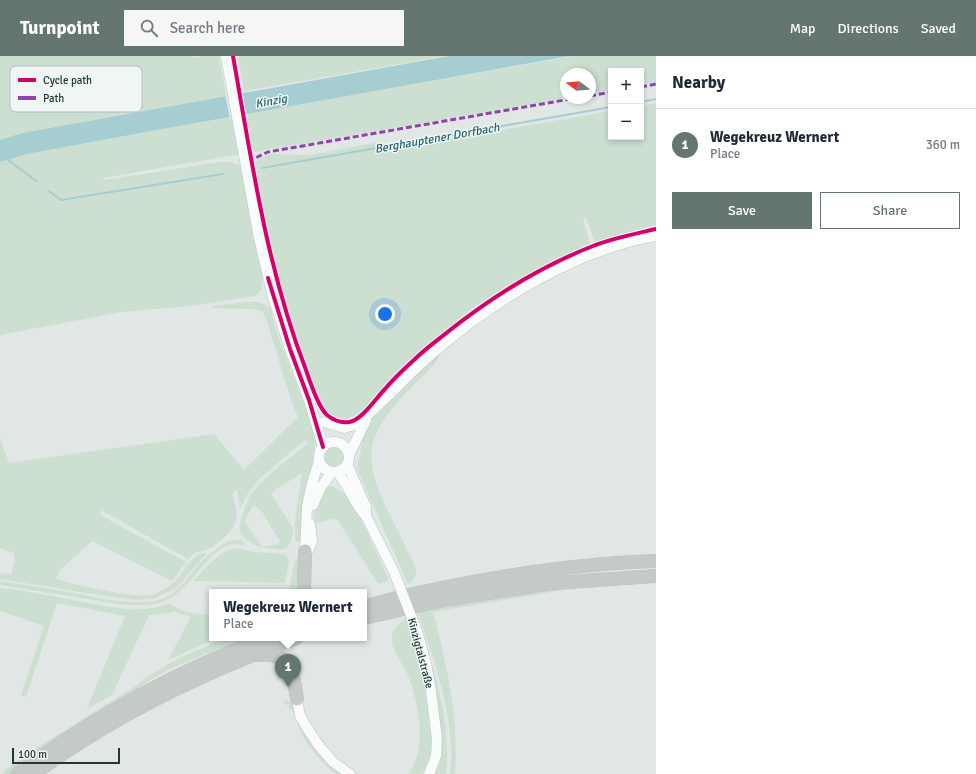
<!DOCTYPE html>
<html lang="en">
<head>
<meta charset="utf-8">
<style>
  :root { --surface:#fff; --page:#f6f6f7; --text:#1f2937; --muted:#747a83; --line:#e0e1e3; --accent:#657570 }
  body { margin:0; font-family:Signika,sans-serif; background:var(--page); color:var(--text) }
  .controls { position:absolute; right:12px; top:12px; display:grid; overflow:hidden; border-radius:0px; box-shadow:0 2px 6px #0003 }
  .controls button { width:36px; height:36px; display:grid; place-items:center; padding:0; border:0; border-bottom:1px solid var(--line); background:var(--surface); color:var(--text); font:20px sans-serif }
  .compass { position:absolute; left:560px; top:12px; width:36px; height:36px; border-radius:50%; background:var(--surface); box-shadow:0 2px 6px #0003; rotate:286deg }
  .scale { position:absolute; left:12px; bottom:10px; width:108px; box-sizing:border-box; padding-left:4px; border:2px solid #223831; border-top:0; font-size:11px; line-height:14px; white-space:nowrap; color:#223831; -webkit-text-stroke:3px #eff6f3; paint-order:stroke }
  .you { position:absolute; left:385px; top:258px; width:14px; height:14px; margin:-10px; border:3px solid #fff; border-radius:50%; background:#1a73e8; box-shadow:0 0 0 6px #1a73e833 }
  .badge { display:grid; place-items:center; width:26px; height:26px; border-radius:50%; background:var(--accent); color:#fff; font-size:13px; font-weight:700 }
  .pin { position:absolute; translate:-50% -33px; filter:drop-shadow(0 1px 2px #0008) }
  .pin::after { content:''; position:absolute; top:21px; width:14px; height:12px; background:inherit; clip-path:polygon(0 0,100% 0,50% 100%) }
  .popup { position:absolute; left:209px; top:533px; width:158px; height:52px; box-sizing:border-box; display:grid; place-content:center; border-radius:0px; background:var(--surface); filter:drop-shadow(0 1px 3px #0005); font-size:13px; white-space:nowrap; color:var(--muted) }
  .popup b { font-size:15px; color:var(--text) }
  .popup::after { content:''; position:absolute; left:50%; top:100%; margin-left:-8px; border:8px solid transparent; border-top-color:var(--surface) }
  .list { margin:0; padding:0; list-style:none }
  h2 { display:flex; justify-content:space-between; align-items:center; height:52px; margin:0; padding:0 16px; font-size:17px }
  h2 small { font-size:13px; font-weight:400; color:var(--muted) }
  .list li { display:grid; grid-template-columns:26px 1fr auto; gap:12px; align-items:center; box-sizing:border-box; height:72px; padding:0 16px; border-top:1px solid var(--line) }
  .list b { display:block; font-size:15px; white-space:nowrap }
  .list p { margin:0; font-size:13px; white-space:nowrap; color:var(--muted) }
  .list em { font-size:13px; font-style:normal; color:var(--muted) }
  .actions { display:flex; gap:8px; padding:12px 16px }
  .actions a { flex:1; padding:9px 0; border:1px solid var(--accent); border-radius:0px; text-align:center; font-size:14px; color:var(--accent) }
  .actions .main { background:var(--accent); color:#fff }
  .icon { flex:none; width:22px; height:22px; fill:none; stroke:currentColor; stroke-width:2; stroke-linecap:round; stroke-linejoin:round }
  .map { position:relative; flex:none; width:656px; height:718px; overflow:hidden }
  header { display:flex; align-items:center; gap:24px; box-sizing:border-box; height:56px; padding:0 20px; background:var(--accent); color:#fff }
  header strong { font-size:19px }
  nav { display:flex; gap:22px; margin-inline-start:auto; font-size:14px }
  .search { width:280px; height:36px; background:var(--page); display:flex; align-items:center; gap:10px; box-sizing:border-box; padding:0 14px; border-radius:0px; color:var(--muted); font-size:15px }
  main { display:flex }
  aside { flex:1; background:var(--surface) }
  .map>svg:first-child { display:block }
  .green { fill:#ccdfd1; fill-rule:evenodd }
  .water { fill:#a5cdd2 }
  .pier { fill:#e1e7e4 }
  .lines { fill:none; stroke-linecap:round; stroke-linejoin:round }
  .stream { stroke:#a5cdd2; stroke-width:2 }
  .tertiary-casing { stroke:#bec4c1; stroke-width:11 }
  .trunk-casing { stroke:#bcc3c1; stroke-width:14 }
  .tertiary { stroke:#fafbfb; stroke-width:10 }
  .trunk { stroke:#c4cac8; stroke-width:13 }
  .tertiary-bridge-casing { stroke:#bec4c1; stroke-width:11; stroke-linecap:butt }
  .tertiary-bridge { stroke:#fafbfb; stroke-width:10 }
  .quiet { stroke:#8e44ad; stroke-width:3; stroke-dasharray:6 3; stroke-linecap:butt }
  .cycleway-casing { stroke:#eff6f3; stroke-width:6 }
  .cycleway { stroke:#d6006c; stroke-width:4 }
  .labels { text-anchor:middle; stroke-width:3; stroke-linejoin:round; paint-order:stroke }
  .street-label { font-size:11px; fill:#223831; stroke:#eff6f3 }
  .water-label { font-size:12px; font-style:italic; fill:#21636e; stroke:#eff6f3 }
  .key { fill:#eff6f3; stroke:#b2bdb9; stroke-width:1 }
  .key-label { font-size:11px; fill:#223831 }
</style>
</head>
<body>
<header>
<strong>Turnpoint</strong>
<div class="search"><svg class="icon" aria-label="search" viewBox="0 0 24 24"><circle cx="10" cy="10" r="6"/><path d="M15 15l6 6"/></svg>Search here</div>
<nav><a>Map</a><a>Directions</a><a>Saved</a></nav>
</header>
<main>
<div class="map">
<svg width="656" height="718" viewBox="0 0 656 718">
  <rect width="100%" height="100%" fill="#e1e7e4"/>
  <g class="green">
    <path d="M0,0H193V2L203,0H219L226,40L22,77L0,84Z"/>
    <path d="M238,0H446L244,35Z"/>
    <path d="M574,0H656V26L641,28V15H611V34L590,37V18H566V42L103,122L104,124L220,106H231L240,109L262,220V232L256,240L190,250L121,256L0,279V106L27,98L146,76Z"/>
    <path d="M656,47V170L644,172L595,186L586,161L583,163L590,188L562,201L502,233L468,256L415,300L361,355C351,362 342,368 331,360C321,353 316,336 312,326C284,258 269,188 255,117L254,107L258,103L271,98L310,99L379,86L380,95L611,55V81H641V50Z"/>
    <path d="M248,246H258L270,251L278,280L309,360L316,383L303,466L302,486H296C291,473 301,433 302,417L276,433L271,438L293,472C294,476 292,480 291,484C288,494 284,494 275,493C259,492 253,489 241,479L239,471L246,449L250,439L262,426L276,413L307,388L306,383L258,424L248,437L240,453L237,433L232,438C238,457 240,466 225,481C221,484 217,488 213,491C203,496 196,494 188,503L101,454L100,459L186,506L172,525L92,485L59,515L56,523C75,529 137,544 155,538C161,535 169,531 174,526C184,517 191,497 207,497L176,532L155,542L145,543L136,544L99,539L0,523V517L11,518L15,505L14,497L0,492V382L9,407L214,378L244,414L298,361L291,344L266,262L262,255L252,253L213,252L211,250ZM254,449L263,457L280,486L277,488L262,491L245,466L247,460Z"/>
    <path d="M435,300H438L439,303C419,325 380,358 373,386C370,397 371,408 374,419C380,445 396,469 407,494C410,500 416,509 416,516C416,522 413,525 408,528L357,413L362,387L358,384L369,365L378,354Z"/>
    <circle cx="333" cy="401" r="11"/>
    <path d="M332,430L348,440L364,470L389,524L378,528L338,464L333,463L313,468L316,447L326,431Z"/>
    <path d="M234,484L242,485L247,490C243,489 239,488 235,488C209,490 190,534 167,544C152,551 135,549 118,548L0,529V525C23,529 46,532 69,536C97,541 142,554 168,540C181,533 190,519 199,508C205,502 211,497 218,492C223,488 227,485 234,484Z"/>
    <path d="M237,492L254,496L285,498L287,500L289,505L285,527L194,525C206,512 218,495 237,492Z"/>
    <path d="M299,501L301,536H289L294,506Z"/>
    <path d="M622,524L623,529L564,534L433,556C447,608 459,664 455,718H450C457,668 434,600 416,553L505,537Z"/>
    <path d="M0,532C26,535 52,540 78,545C107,550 141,560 169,547C182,557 196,558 212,559V582H218L168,604L191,561L173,555L171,557L149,559L112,639L87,653L125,560L57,547L26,641L21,639L44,570L0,555Z"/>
    <path d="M406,562L422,618L431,667V696L429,707L421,718H408C429,693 418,642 406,615C400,603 391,594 392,581C393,571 400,568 406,562Z"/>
    <path d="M228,582H246C211,597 169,609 138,633L43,693L9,718H1L25,699L136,630C159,609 199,593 228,582Z"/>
    <path d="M425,588C439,629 451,674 446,718H435L441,701L442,687L435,633Z"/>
    <path d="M284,644L291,646L297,660L345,718C343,718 341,718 338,718C328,716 309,691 304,682C297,670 297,655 284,647Z"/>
  </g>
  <path class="water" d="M449,0H570L146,76L27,98L0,106V84L22,77Z"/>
  <path class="pier" d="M242,35L247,60L230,63L225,38Z"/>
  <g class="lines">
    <g class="stream">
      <path d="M641,46L656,43"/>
      <path d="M7,103L36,125"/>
      <path d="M262,112L611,51"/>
      <path d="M49,135L61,144L223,118"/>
    </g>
    <defs>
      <g id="tertiary">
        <path d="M226,0L259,182L273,241L290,293L309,344L323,391"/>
        <path d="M324,366L344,372L357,368C384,346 407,319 434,296C494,244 578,193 656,180"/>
        <circle cx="334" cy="401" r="15"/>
        <path d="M349,399L366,364"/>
        <path d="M347,408L366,451V460"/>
        <path d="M337,416C349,429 353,447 366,460L394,516"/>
        <path d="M313,449L321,431L332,416"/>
        <path d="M305,495L307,451L311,431L319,405"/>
        <path d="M305,495L309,493L312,485L310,468"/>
        <path d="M417,575L426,607L431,635L437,683L436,700L429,718"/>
        <path d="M297,643L300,660L307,672L320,691L333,706L350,718"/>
      </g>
      <g id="trunk">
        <path d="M304,536L305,495"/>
        <path d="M364,551C389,543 415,538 441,532C511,518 585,507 656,505"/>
        <path d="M364,562L449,543L553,527L656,520"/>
        <path d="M258,599C294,597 292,615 297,643"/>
        <path d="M17,718C93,661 176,616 265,582"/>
        <path d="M34,718C114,659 204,616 297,582"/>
      </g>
    </defs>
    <use href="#tertiary" class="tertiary-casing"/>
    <use href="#trunk" class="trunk-casing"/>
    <use href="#tertiary" class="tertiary"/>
    <use href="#trunk" class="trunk"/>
    <defs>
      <path id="tertiary-bridge" d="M394,516L417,575"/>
    </defs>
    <use href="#tertiary-bridge" class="tertiary-bridge-casing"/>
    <use href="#tertiary-bridge" class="tertiary-bridge"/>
    <g class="quiet">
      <path d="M641,31L656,28"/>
      <path d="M590,40L611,36"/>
      <path d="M252,107L251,104L268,96L576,42"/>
    </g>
    <defs>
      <g id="cycleway">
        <path d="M233,0C252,107 267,213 306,314C310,326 319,352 327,359C333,364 341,367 349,366C362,364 376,342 385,333C394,322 405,312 415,303C424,294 435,286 445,278C490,242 539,211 593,190C613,182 635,178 656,173"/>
        <path d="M268,222L290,293L309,344L323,391"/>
      </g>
    </defs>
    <use href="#cycleway" class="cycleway-casing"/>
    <use href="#cycleway" class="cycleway"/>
  </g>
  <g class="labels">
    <g class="street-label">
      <text transform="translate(421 597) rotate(75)" y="4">Kinzigtalstraße</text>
    </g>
    <g class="water-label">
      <text transform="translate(271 45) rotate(-10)" y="4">Kinzig</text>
      <text transform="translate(437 82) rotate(-10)" y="4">Berghauptener Dorfbach</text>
    </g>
  </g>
  <rect x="10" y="10" width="132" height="46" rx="6" class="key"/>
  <rect x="18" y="22" width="18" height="4" fill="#d6006c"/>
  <rect x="18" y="40" width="18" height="4" fill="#8e44ad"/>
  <g class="key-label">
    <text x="43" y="28">Cycle path</text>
    <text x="43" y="46">Path</text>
  </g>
</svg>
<div class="controls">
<button>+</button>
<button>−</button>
</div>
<svg class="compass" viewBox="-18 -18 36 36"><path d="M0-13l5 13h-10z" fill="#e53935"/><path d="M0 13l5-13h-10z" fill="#747a83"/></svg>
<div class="scale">100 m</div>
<div class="you"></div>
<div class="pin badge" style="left:288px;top:631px">1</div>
<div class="popup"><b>Wegekreuz Wernert</b>Place</div>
</div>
<aside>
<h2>Nearby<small></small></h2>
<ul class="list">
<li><span class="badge">1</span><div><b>Wegekreuz Wernert</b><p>Place</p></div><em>360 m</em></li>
</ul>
<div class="actions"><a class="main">Save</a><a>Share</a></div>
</aside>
</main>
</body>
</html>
